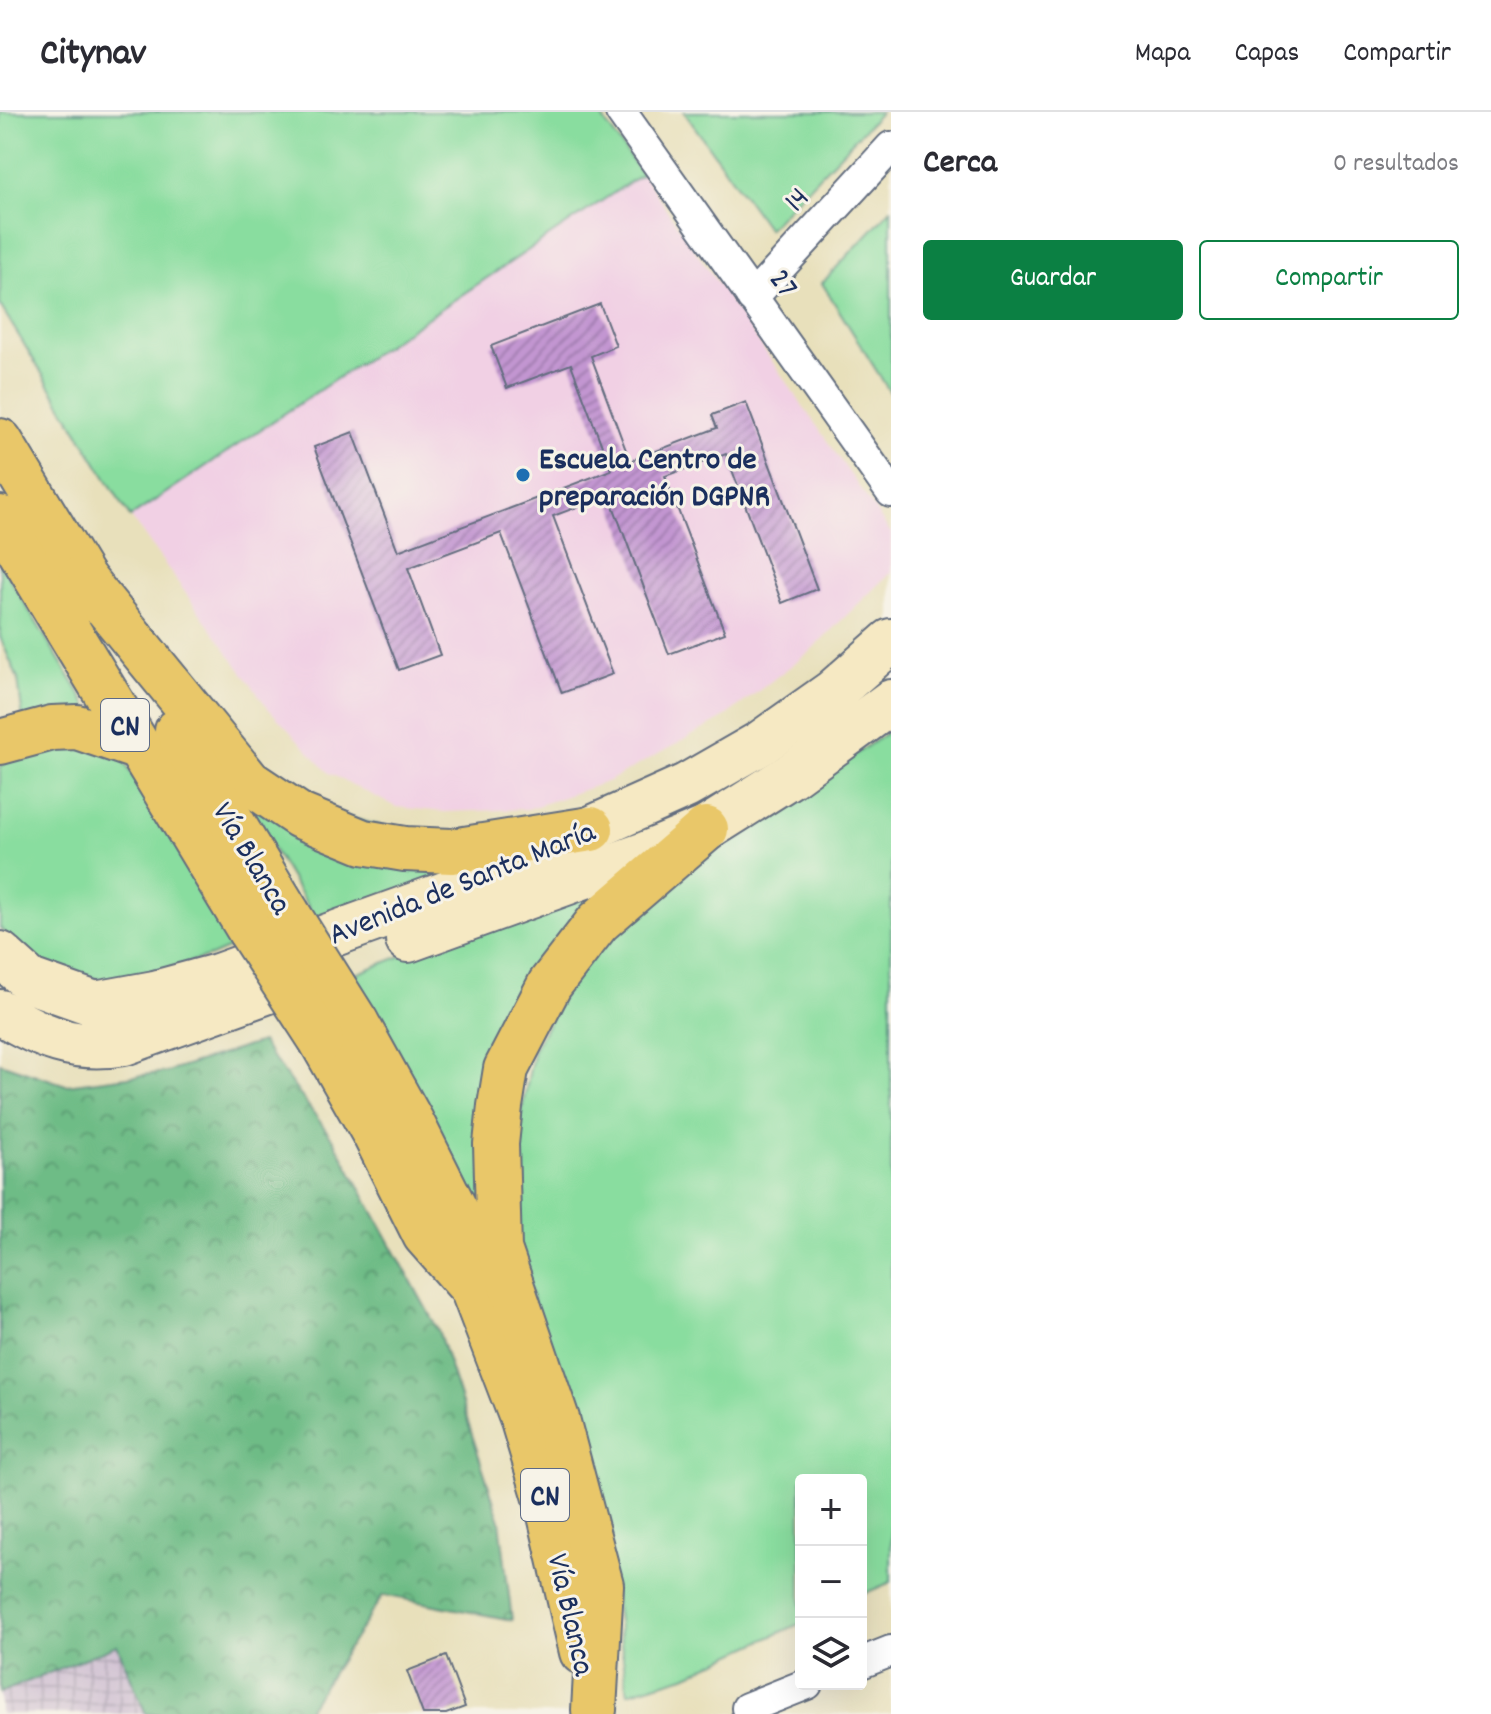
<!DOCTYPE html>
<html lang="es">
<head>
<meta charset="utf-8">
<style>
  :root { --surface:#fff; --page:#f2f2f3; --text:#2b2b33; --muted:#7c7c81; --line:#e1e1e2; --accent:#0b8043 }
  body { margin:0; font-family:Dekko,sans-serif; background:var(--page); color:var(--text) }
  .controls { position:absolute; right:24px; bottom:24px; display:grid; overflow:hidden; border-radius:8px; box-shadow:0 8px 32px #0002 }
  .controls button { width:72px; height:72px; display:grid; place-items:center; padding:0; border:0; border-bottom:2px solid var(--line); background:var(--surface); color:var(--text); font:40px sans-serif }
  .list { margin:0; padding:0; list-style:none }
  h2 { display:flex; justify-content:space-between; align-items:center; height:104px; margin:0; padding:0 32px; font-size:34px }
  h2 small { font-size:26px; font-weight:400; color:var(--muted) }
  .actions { display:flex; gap:16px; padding:24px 32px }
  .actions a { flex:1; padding:18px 0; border:2px solid var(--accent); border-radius:8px; text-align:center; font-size:28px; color:var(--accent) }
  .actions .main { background:var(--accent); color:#fff }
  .icon { flex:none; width:44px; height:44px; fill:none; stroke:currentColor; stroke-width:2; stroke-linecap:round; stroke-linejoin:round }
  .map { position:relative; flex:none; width:891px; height:1602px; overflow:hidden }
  header { display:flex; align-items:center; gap:48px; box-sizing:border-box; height:112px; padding:0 40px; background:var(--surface); border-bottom:2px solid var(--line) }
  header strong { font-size:38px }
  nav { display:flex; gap:44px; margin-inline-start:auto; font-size:28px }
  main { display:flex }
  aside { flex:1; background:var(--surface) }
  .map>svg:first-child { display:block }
  .built { fill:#f1d0e4 }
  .industrial { fill:url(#industrial-grid) }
  .green { fill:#89dd9f; stroke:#52867e; stroke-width:2 }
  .forest { fill:url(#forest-crowns); stroke:#447672; stroke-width:2 }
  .building { fill:url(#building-hatch) }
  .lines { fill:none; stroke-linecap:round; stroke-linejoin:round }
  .street-casing { stroke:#636d7f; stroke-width:34 }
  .secondary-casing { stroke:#636d7f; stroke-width:48 }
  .highway-casing { stroke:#636d7f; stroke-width:48 }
  .street { stroke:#fff; stroke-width:30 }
  .secondary { stroke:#f6e9c3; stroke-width:44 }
  .highway { stroke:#e9c769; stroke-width:44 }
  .highway-bridge-casing { stroke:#636d7f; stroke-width:48; stroke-linecap:butt }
  .highway-bridge { stroke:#e9c769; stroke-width:44 }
  .poi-dot { fill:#1f6fb2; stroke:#f7f3e8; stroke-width:3 }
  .labels { text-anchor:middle; stroke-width:6; stroke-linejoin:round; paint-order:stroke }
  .shield { fill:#f7f3e8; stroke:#5d6a87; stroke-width:2 }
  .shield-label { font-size:30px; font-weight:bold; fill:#1b2f5e }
  .street-label { font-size:32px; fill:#1b2f5e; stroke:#f7f3e8 }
  .poi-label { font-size:32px; font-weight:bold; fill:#1b2f5e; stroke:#f7f3e8; text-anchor:start }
</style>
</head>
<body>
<header>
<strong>Citynav</strong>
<nav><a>Mapa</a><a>Capas</a><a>Compartir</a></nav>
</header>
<main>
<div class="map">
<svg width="891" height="1602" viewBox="0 0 891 1602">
  <defs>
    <pattern id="industrial-grid" width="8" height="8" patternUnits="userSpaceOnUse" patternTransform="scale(2)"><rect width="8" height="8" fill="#cebed1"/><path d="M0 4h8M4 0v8" fill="none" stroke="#a69bad"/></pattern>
    <pattern id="forest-crowns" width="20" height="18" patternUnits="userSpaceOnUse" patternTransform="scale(2)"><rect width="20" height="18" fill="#6ebc86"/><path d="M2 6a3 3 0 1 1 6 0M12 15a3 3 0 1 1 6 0" fill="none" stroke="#5a9971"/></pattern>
    <pattern id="building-hatch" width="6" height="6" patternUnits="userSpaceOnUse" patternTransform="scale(2)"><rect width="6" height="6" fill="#c396d1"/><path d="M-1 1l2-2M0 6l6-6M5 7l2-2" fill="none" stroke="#9e7bad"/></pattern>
  </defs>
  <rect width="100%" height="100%" fill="#f7f3e8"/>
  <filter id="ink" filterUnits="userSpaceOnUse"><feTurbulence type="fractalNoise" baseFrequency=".0125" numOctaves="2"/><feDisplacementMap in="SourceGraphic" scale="16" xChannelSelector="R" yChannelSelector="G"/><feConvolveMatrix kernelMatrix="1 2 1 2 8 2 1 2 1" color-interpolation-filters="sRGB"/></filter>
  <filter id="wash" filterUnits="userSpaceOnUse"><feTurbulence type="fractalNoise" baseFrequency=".006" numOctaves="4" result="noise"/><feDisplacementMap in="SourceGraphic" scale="32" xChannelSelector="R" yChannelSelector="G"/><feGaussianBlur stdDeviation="1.8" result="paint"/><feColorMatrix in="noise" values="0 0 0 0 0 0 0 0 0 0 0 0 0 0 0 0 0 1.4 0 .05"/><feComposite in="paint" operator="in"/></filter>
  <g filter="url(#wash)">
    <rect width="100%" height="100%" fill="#e8e0bb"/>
    <path class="built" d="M642,62L891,421V460L809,540L722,607L609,669L528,697L444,700L396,695L329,661L268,596L131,405Z"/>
    <path class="industrial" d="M117,1532L146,1602H0V1581Z"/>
    <g class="green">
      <path d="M0,0H598L642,62L130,405L0,193Z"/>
      <path d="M684,0H881L768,117Z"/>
      <path d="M891,97V282L822,171Z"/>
      <path d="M0,451L96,608H23L18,567L0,525Z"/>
      <path d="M891,618V1470L861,1483V1368H801V1511L685,1564L628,1581L606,1423L516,1133L517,1023L534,937L581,851L693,753Z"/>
      <path d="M50,630L120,644L241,831L211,844L118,871L62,860L48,854L17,835L0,816V655L17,642Z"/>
      <path d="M237,678L503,744L320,814Z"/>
      <path d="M642,749L537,863L490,1124L348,865Z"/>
    </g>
    <path class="forest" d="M261,930L335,1030L438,1218L500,1409L512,1508L383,1483L305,1602H146L117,1533L0,1581V951L66,973L167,960Z"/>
    <g id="blocks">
      <g class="building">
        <path d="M600,192L616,234L591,244L630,349L717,316L712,303L746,290L817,477L782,491L726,342L665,364L725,521L669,542L609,383L553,404L613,562L562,581L501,421L408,456L440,543L399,558L314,335L353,320L398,439L611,358L571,252L507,276L491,234Z"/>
        <path d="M446,1544L465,1595L446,1602H423L407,1559Z"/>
      </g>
    </g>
  </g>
  <g filter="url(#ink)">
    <use href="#blocks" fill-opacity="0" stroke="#636d7f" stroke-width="2"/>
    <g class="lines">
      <defs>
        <g id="street">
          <path d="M621,0L891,380"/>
          <path d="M752,186L891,35"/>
          <path d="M861,1551L891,1539"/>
          <path d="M747,1596L807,1572"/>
        </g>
        <g id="secondary">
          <path d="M408,828L643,743L706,717L790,664L891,590"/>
          <path d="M0,842L30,869L95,892L155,881L218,864L445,782L686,674L761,631L833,580L891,529"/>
          <path d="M0,900C41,925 75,940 124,931L321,860"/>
        </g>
        <g id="highway">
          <path d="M0,329L97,489"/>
          <path d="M0,406L250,819"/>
          <path d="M82,465L249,670L300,704L363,730L405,737L452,739L591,717"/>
          <path d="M177,619L288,802"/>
          <path d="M0,630L52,616L77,615L139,636"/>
          <path d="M356,910L412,1011L456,1099L472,1176L523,1309L546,1386L582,1540"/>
          <path d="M321,928L374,1021L425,1123L470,1174"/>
          <path d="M594,1598L601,1473L557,1307L499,1137L496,1032L500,994L506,957L550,872L598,810L706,717"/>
        </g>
      </defs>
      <use href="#street" class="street-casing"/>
      <use href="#secondary" class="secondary-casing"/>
      <use href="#highway" class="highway-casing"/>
      <use href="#street" class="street"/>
      <use href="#secondary" class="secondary"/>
      <use href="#highway" class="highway"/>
      <defs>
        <g id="highway-bridge">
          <path d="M288,802L356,910"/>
          <path d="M250,819L321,928"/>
        </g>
      </defs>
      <use href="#highway-bridge" class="highway-bridge-casing"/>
      <use href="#highway-bridge" class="highway-bridge"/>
    </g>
  </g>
  <circle class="poi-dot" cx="523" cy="363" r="8"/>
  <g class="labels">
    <g class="shield">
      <rect x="101" y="587" width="48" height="52" rx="6"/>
      <rect x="521" y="1357" width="48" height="52" rx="6"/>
    </g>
    <g class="shield-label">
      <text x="125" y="623">CN</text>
      <text x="545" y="1393">CN</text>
    </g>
    <g class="street-label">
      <text transform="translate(795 86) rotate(-47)" y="11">14</text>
      <text transform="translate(785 170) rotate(55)" y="11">27</text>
      <text transform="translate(254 745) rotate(59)" y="11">Vía Blanca</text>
      <text transform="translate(461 769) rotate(-22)" y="11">Avenida de Santa María</text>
      <text transform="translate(573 1502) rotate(77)" y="11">Vía Blanca</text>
    </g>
    <g class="poi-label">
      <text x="539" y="356">Escuela Centro de<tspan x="539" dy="37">preparación DGPNR</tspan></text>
    </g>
  </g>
</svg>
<div class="controls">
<button>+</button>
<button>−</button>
<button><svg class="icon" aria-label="layers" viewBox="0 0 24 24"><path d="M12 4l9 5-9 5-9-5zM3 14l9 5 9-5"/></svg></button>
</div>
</div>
<aside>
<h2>Cerca<small>0 resultados</small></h2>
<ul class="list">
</ul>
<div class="actions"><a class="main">Guardar</a><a>Compartir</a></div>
</aside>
</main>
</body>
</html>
